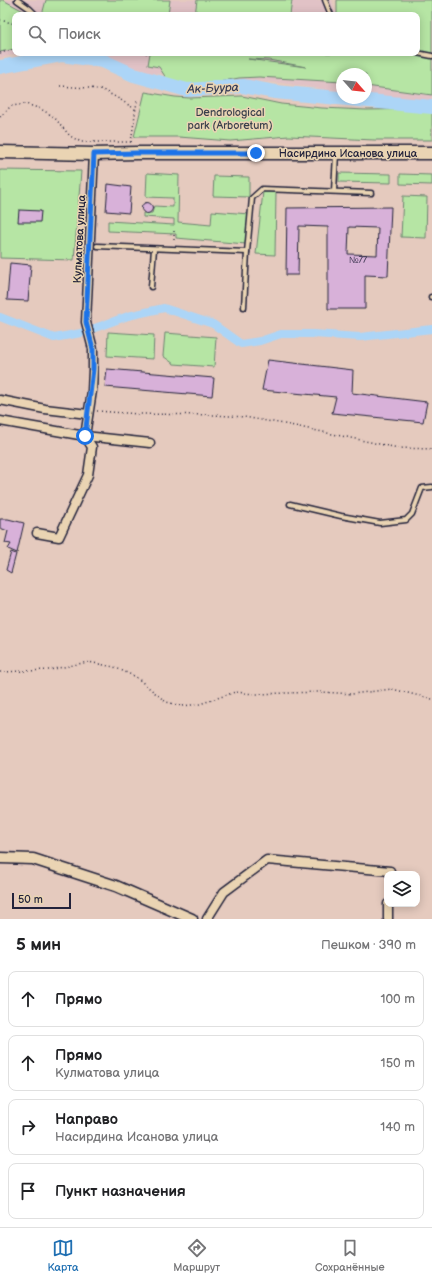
<!DOCTYPE html>
<html lang="ru">
<head>
<meta charset="utf-8">
<style>
  :root { --surface:#fff; --page:#f2f2f2; --text:#202124; --muted:#757577; --line:#e0e0e0; --accent:#1f6fb2 }
  body { margin:0; font-family:"Balsamiq Sans",sans-serif; background:var(--page); color:var(--text) }
  .controls { position:absolute; right:12px; bottom:12px; display:grid; overflow:hidden; border-radius:8px; box-shadow:0 2px 10px #0003 }
  .controls button { width:36px; height:36px; display:grid; place-items:center; padding:0; border:0; border-bottom:1px solid var(--line); background:var(--surface); color:var(--text); font:20px sans-serif }
  .compass { position:absolute; left:336px; top:68px; width:36px; height:36px; border-radius:50%; background:var(--surface); box-shadow:0 2px 10px #0003; rotate:117deg }
  .scale { position:absolute; left:12px; bottom:10px; width:59px; box-sizing:border-box; padding-left:4px; border:2px solid #22223b; border-top:0; font-size:11px; line-height:14px; white-space:nowrap; color:#22223b; -webkit-text-stroke:3px #ead4b3; paint-order:stroke }
  .stop { position:absolute; width:12px; height:12px; margin:-9px; border:3px solid #1a73e8; border-radius:50%; background:#fff }
  .stop.end { background:#1a73e8; border-color:#fff; box-shadow:0 1px 4px #0008 }
  .list { margin:0; padding:0; list-style:none }
  h2 { display:flex; justify-content:space-between; align-items:center; height:52px; margin:0; padding:0 16px; font-size:17px }
  h2 small { font-size:13px; font-weight:400; color:var(--muted) }
  .list li { display:grid; grid-template-columns:26px 1fr auto; gap:12px; align-items:center; box-sizing:border-box; height:56px; margin:0 8px 8px; padding:0 8px; border:1px solid var(--line); border-radius:8px }
  .list b { display:block; font-size:15px; white-space:nowrap }
  .list p { margin:0; font-size:13px; white-space:nowrap; color:var(--muted) }
  .list em { font-size:13px; font-style:normal; color:var(--muted) }
  .icon { flex:none; width:22px; height:22px; fill:none; stroke:currentColor; stroke-width:2; stroke-linecap:round; stroke-linejoin:round }
  .map { position:relative; flex:none; width:432px; height:919px; overflow:hidden }
  .search { position:absolute; background:var(--surface); box-shadow:0 2px 10px #0003; left:12px; right:12px; top:12px; height:44px; display:flex; align-items:center; gap:10px; box-sizing:border-box; padding:0 14px; border-radius:8px; color:var(--muted); font-size:15px }
  .sheet { height:308px; background:var(--surface) }
  nav { display:flex; justify-content:space-around; align-items:center; box-sizing:border-box; height:56px; border-top:1px solid var(--line); background:var(--surface); font-size:11px; color:var(--muted) }
  nav a { display:grid; justify-items:center; gap:2px }
  nav .on { color:var(--accent) }
  .map>svg:first-child { display:block }
  .built { fill:#e1c2c6 }
  .green { fill:#b6e5a4; stroke:#6c8470; fill-rule:evenodd }
  .lines { fill:none; stroke-linecap:round; stroke-linejoin:round }
  .canal { stroke:#acd5f7; stroke-width:8 }
  .river { stroke:#acd5f7; stroke-width:14 }
  .building { fill:#d8b1d9; stroke:#22223b; fill-rule:evenodd }
  .service-casing { stroke:#22223b; stroke-width:7 }
  .minor-casing { stroke:#22223b; stroke-width:11 }
  .tertiary-casing { stroke:#22223b; stroke-width:13 }
  .secondary-casing { stroke:#22223b; stroke-width:15 }
  .path { stroke:#22223b; stroke-width:1.5; stroke-dasharray:1 3; stroke-linecap:butt }
  .service { stroke:#ead4b3; stroke-width:4 }
  .minor { stroke:#ead4b3; stroke-width:8 }
  .tertiary { stroke:#ead4b3; stroke-width:10 }
  .secondary { stroke:#ead4b3; stroke-width:12 }
  .route { stroke:#1a73e8; stroke-width:5 }
  .labels { text-anchor:middle; stroke-width:3; stroke-linejoin:round; paint-order:stroke }
  .number-label { font-size:9px; fill:#504662 }
  .park-label { font-size:11px; fill:#383f4b; stroke:#ead4b3 }
  .street-label { font-size:11px; fill:#22223b; stroke:#ead4b3 }
  .water-label { font-size:12px; font-style:italic; fill:#373d57; stroke:#ead4b3 }
</style>
</head>
<body>
<div class="map">
<svg width="432" height="919" viewBox="0 0 432 919">
  <rect width="100%" height="100%" fill="#e5cabe"/>
  <filter id="ink" filterUnits="userSpaceOnUse"><feTurbulence type="fractalNoise" baseFrequency=".025" numOctaves="2"/><feDisplacementMap in="SourceGraphic" scale="8" xChannelSelector="R" yChannelSelector="G"/><feConvolveMatrix kernelMatrix="1 2 1 2 8 2 1 2 1" color-interpolation-filters="sRGB"/></filter>
  <g filter="url(#ink)">
    <g class="built">
      <path d="M0,0H332L335,11L405,12L415,15H15V53H21L0,58Z"/>
      <path d="M432,19V101L423,102L366,95V74H342V92L281,83L152,73L91,53H417Z"/>
    </g>
    <g class="green">
      <path d="M0,0H3L31,15H15V49L0,52Z"/>
      <path d="M46,0H170L168,15H42Z"/>
      <path d="M197,0H292L290,15H195Z"/>
      <path d="M337,0H432V95L366,86V74H342V82L259,77L239,78L196,86L168,81L159,67L148,65L150,53H417V15H337ZM248,59L269,60L306,67Z"/>
      <path d="M145,92L175,97L190,98L242,96L281,104L322,108L366,110L432,109V140H374L289,136L230,141L179,137H134Z"/>
      <path d="M0,170L81,171L74,260L0,258Z"/>
      <path d="M147,173L179,175L178,222L211,225L212,211L249,214L246,244L176,238V234L108,231V221L174,225V219L143,217V213H152L154,206L173,207V198L146,197Z"/>
      <path d="M339,173L391,174V183L339,182Z"/>
      <path d="M400,174L432,175V185L400,184Z"/>
      <path d="M214,176L249,177V197L213,196Z"/>
      <path d="M263,192H276L275,255L256,254Z"/>
      <path d="M403,196L427,197L426,238L401,237Z"/>
      <path d="M108,332L154,335L153,359L107,356Z"/>
      <path d="M165,333L216,337L214,367L174,364L163,356Z"/>
    </g>
    <g class="lines">
      <path class="canal" d="M0,317L54,338L81,333L128,316L164,308L213,324L241,344L260,341L281,334H313L360,337L432,329"/>
      <path class="river" d="M0,67L62,55L103,61L134,75L187,90L243,86L275,92L432,107"/>
    </g>
    <g class="building">
      <path d="M108,184L131,187L129,213L106,211Z"/>
      <circle cx="147" cy="208" r="5.5"/>
      <path d="M391,207L388,276L365,275V309H328V227L299,226L298,275H286L287,208ZM349,227L378,228L377,255L348,254Z"/>
      <path d="M19,210L41,211L40,222H18Z"/>
      <path d="M10,263L31,265L28,301L7,300Z"/>
      <path d="M268,360L353,370L352,393L427,402L423,422L332,413L336,397L262,390Z"/>
      <path d="M107,369L214,378L212,396L105,387Z"/>
      <path d="M0,519H8L24,523L17,553L8,549L11,544L5,543L8,531L0,528Z"/>
      <path d="M11,552L16,554L11,573L6,570Z"/>
    </g>
    <g class="lines">
      <defs>
        <g id="service">
          <path d="M17,0L30,9L36,15"/>
          <path d="M325,0L331,15"/>
          <path d="M417,53L432,56"/>
          <path d="M334,191L336,154"/>
          <path d="M97,246L247,252"/>
          <path d="M151,287L154,249"/>
          <path d="M431,297H432"/>
          <path d="M244,307L247,252L252,198L262,189L371,193"/>
          <path d="M290,504L341,516L380,523L406,520L412,514L422,488L432,487"/>
        </g>
        <g id="minor">
          <path d="M0,400L45,409L88,414"/>
          <path d="M0,421L85,436L150,443"/>
          <path d="M37,533L59,537L88,475L92,447L85,436L92,391L93,369V349L86,322L94,154"/>
          <path d="M207,919L224,892L267,860L390,871V874"/>
          <path d="M388,919V904"/>
        </g>
        <path id="tertiary" d="M0,858L33,859L116,886L192,919"/>
        <path id="secondary" d="M0,152L94,154L136,153H432"/>
      </defs>
      <use href="#service" class="service-casing"/>
      <use href="#minor" class="minor-casing"/>
      <use href="#tertiary" class="tertiary-casing"/>
      <use href="#secondary" class="secondary-casing"/>
      <g class="path">
        <path d="M0,20L15,24"/>
        <path d="M0,53L15,49"/>
        <path d="M146,53L147,54"/>
        <path d="M60,86L101,89L121,100L136,110"/>
        <path d="M0,117L11,106L26,104L41,109L54,117L70,136L81,142H131"/>
        <path d="M131,142L137,101"/>
        <path d="M174,231V243"/>
        <path d="M97,411L139,414L215,415L244,417L290,425L398,448L432,449"/>
        <path d="M0,672L49,670L88,662L114,667L136,677L166,702L182,706L200,704L235,692L254,694L320,692L352,694L392,689L432,699"/>
      </g>
      <use href="#service" class="service"/>
      <use href="#minor" class="minor"/>
      <use href="#tertiary" class="tertiary"/>
      <use href="#secondary" class="secondary"/>
    </g>
  </g>
  <g class="lines" filter="url(#ink)">
    <path class="route" d="M85,436L93,369V349L86,322L94,154L136,153H256"/>
  </g>
  <g class="labels">
    <g class="number-label">
      <text x="358" y="263">№77</text>
    </g>
    <g class="park-label">
      <text x="230" y="116">Dendrological<tspan x="230" dy="13">park (Arboretum)</tspan></text>
    </g>
    <g class="street-label">
      <text x="348" y="157">Насирдина Исанова улица</text>
      <text transform="translate(79 239) rotate(-87)" y="4">Кулматова улица</text>
    </g>
    <g class="water-label">
      <text transform="translate(213 88) rotate(-2)" y="4">Ак-Буура</text>
    </g>
  </g>
</svg>
<div class="controls">
<button><svg class="icon" aria-label="layers" viewBox="0 0 24 24"><path d="M12 4l9 5-9 5-9-5zM3 14l9 5 9-5"/></svg></button>
</div>
<svg class="compass" viewBox="-18 -18 36 36"><path d="M0-13l5 13h-10z" fill="#e53935"/><path d="M0 13l5-13h-10z" fill="#757577"/></svg>
<div class="scale">50 m</div>
<div class="stop" style="left:85px;top:436px"></div>
<div class="stop end" style="left:256px;top:153px"></div>
<div class="search"><svg class="icon" aria-label="search" viewBox="0 0 24 24"><circle cx="10" cy="10" r="6"/><path d="M15 15l6 6"/></svg>Поиск</div>
</div>
<section class="sheet">
<h2>5 мин<small>Пешком · 390 m</small></h2>
<ul class="list">
<li><svg class="icon" aria-label="ahead" viewBox="0 0 24 24"><path d="M12 20V5M6 11l6-6 6 6"/></svg><div><b>Прямо</b></div><em>100 m</em></li>
<li><svg class="icon" aria-label="ahead" viewBox="0 0 24 24"><path d="M12 20V5M6 11l6-6 6 6"/></svg><div><b>Прямо</b><p>Кулматова улица</p></div><em>150 m</em></li>
<li><svg class="icon" aria-label="right" viewBox="0 0 24 24"><path d="M7 20v-9h11M14 6l5 5-5 5"/></svg><div><b>Направо</b><p>Насирдина Исанова улица</p></div><em>140 m</em></li>
<li><svg class="icon" aria-label="arrive" viewBox="0 0 24 24"><path d="M6 21V4h12l-3 4 3 4H6"/></svg><div><b>Пункт назначения</b></div></li>
</ul>
</section>
<nav>
<a class="on"><svg class="icon" aria-label="map" viewBox="0 0 24 24"><path d="M3 6l6-2 6 2 6-2v14l-6 2-6-2-6 2zM9 4v14M15 6v14"/></svg>Карта</a>
<a><svg class="icon" aria-label="directions" viewBox="0 0 24 24"><path d="M12 3l9 9-9 9-9-9zM9 14v-3h6M13 9l2 2-2 2"/></svg>Маршрут</a>
<a><svg class="icon" aria-label="saved" viewBox="0 0 24 24"><path d="M7 4h10v16l-5-4-5 4z"/></svg>Сохранённые</a>
</nav>
</body>
</html>
